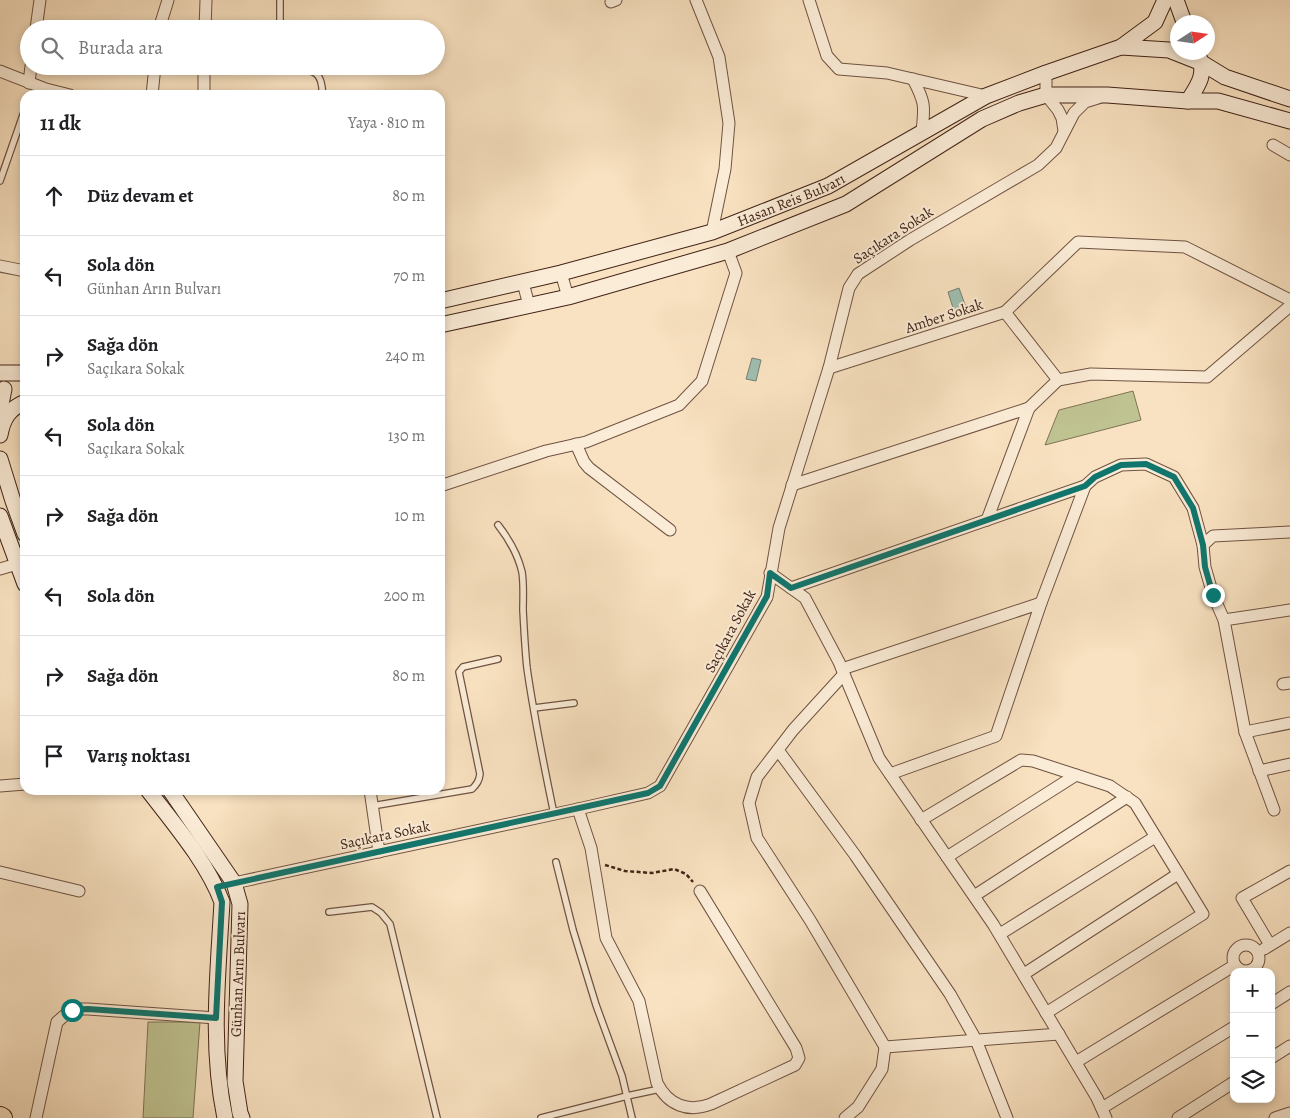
<!DOCTYPE html>
<html lang="tr">
<head>
<meta charset="utf-8">
<style>
  :root { --surface:#fff; --page:#f6f6f6; --text:#202124; --muted:#757577; --line:#e0e0e0 }
  body { margin:0; font-family:Alegreya,serif; background:var(--page); color:var(--text) }
  .controls { position:absolute; right:15px; bottom:15px; display:grid; overflow:hidden; border-radius:10px; box-shadow:0 2px 8px #0003 }
  .controls button { width:45px; height:45px; display:grid; place-items:center; padding:0; border:0; border-bottom:1px solid var(--line); background:var(--surface); color:var(--text); font:25px sans-serif }
  .compass { position:absolute; left:1170px; top:15px; width:45px; height:45px; border-radius:50%; background:var(--surface); box-shadow:0 2px 8px #0003; rotate:78deg }
  .stop { position:absolute; width:15px; height:15px; margin:-11px; border:4px solid #0f766e; border-radius:50%; background:#fff }
  .stop.end { background:#0f766e; border-color:#fff; box-shadow:0 1px 5px #0008 }
  .list { margin:0; padding:0; list-style:none }
  h2 { display:flex; justify-content:space-between; align-items:center; height:65px; margin:0; padding:0 20px; font-size:21px }
  h2 small { font-size:16px; font-weight:400; color:var(--muted) }
  .list li { display:grid; grid-template-columns:32px 1fr auto; gap:15px; align-items:center; box-sizing:border-box; height:80px; padding:0 20px; border-top:1px solid var(--line) }
  .list b { display:block; font-size:19px; white-space:nowrap }
  .list p { margin:0; font-size:16px; white-space:nowrap; color:var(--muted) }
  .list em { font-size:16px; font-style:normal; color:var(--muted) }
  .icon { flex:none; width:28px; height:28px; fill:none; stroke:currentColor; stroke-width:2; stroke-linecap:round; stroke-linejoin:round }
  .map { position:relative; flex:none; width:1290px; height:1118px; overflow:hidden }
  .search { position:absolute; background:var(--surface); box-shadow:0 2px 8px #0003; left:20px; top:20px; width:425px; height:55px; display:flex; align-items:center; gap:12px; box-sizing:border-box; padding:0 18px; border-radius:28px; color:var(--muted); font-size:19px }
  .panel { position:absolute; background:var(--surface); box-shadow:0 2px 8px #0003; left:20px; top:90px; width:425px; height:705px; border-radius:15px }
  .map>svg:first-child { display:block }
  .green { fill:#bfc391; stroke:#807354 }
  .water { fill:#9ebeaf; stroke:#798072 }
  .lines { fill:none; stroke-linecap:round; stroke-linejoin:round }
  .lane-casing { stroke:#6f5342; stroke-width:8 }
  .street-casing { stroke:#6f5342; stroke-width:13 }
  .secondary-casing { stroke:#412317; stroke-width:17 }
  .highway-casing { stroke:#412317; stroke-width:22 }
  .path { stroke:#412317; stroke-width:2.5; stroke-dasharray:4 2.5; stroke-linecap:butt }
  .lane { stroke:#fbecd7; stroke-width:5.5 }
  .street { stroke:#fbecd7; stroke-width:11 }
  .secondary { stroke:#fbecd7; stroke-width:15 }
  .highway { stroke:#f9e2c1; stroke-width:20 }
  .route { stroke:#0f766e; stroke-width:6 }
  .labels { text-anchor:middle; stroke-width:4; stroke-linejoin:round; paint-order:stroke }
  .street-label { font-size:15px; fill:#412317; stroke:#fbecd7 }
</style>
</head>
<body>
<div class="map">
<svg width="1290" height="1118" viewBox="0 0 1290 1118">
  <rect width="100%" height="100%" fill="#f9e2c1"/>
  <filter id="stains"><feTurbulence type="fractalNoise" baseFrequency=".004" numOctaves="4"/><feColorMatrix values="0 0 0 0 .2 0 0 0 0 .09 0 0 0 0 .02 0 0 0 .5 -.17"/></filter>
  <radialGradient id="worn" r=".72"><stop offset=".6" stop-color="#630" stop-opacity="0"/><stop offset="1" stop-color="#630" stop-opacity=".3"/></radialGradient>
  <g class="green">
    <path d="M1133,391L1141,420L1045,445L1059,410Z"/>
    <path d="M148,1022H200L193,1118H143Z"/>
  </g>
  <g class="water">
    <path d="M959,288L967,310L955,314L948,292Z"/>
    <path d="M752,358L761,360L756,381L746,379Z"/>
  </g>
  <g class="lines">
    <defs>
      <g id="lane">
        <path d="M280,29V0"/>
        <path d="M301,66C306,70 309,70 313,72C321,75 323,87 322,95"/>
        <path d="M0,181L24,112"/>
        <path d="M498,525C509,539 518,555 522,572C524,585 523,598 523,610C524,629 525,649 527,668C534,717 544,766 554,814"/>
        <path d="M534,708L574,703"/>
        <path d="M372,806L472,789C477,784 479,781 480,774L459,672L463,667L498,659"/>
        <path d="M556,862L573,930L596,1005L622,1076L632,1118"/>
        <path d="M329,912L372,907L381,913L390,924L437,1118"/>
        <path d="M541,1118L627,1096L660,1089"/>
      </g>
      <g id="street">
        <path d="M696,0L719,57L729,123L725,169L712,232"/>
        <path d="M809,0L827,56L839,69L887,73L986,96"/>
        <path d="M611,2L616,0"/>
        <path d="M36,29L40,0"/>
        <path d="M159,29L168,0"/>
        <path d="M205,29L206,0"/>
        <path d="M0,71L46,89L70,95"/>
        <path d="M1046,73V95L1058,110L1062,118L1064,131"/>
        <path d="M913,79C925,102 925,106 922,131"/>
        <path d="M29,83L31,66"/>
        <path d="M152,95L155,66"/>
        <path d="M204,95V66"/>
        <path d="M1273,145L1290,155"/>
        <path d="M0,266L25,271"/>
        <path d="M561,273L568,297"/>
        <path d="M523,283L529,305"/>
        <path d="M1005,312L1078,242L1185,247L1290,300"/>
        <path d="M829,368L1005,312L1058,380L1029,408"/>
        <path d="M1058,380L1091,374L1207,377L1290,306"/>
        <path d="M576,444L584,462L589,468L670,530"/>
        <path d="M792,485L1029,408L987,520"/>
        <path d="M440,486L546,451L586,442L679,405L702,381L736,273L728,251"/>
        <path d="M1085,486L1095,477L1121,465L1146,464L1174,477L1193,508L1203,545L1205,567L1213,595L1224,620L1245,732"/>
        <path d="M1203,545L1213,536L1290,532"/>
        <path d="M0,569L17,564"/>
        <path d="M770,573L805,598L839,662L879,758L993,924L1097,1098L1106,1118"/>
        <path d="M791,588L1085,486L1041,603"/>
        <path d="M1224,620L1290,610"/>
        <path d="M842,669L1041,603L996,736L890,774"/>
        <path d="M844,674L793,730L757,777L749,803L757,838L810,920L885,1047L882,1069L858,1107L845,1118"/>
        <path d="M1283,684L1290,683"/>
        <path d="M778,750L855,855L950,994L976,1040L1007,1118"/>
        <path d="M1259,771L1290,764"/>
        <path d="M0,786L25,784"/>
        <path d="M370,790L379,852"/>
        <path d="M578,809L591,848L606,938L639,1001L657,1083C668,1105 688,1113 711,1104L795,1065L799,1058L796,1048L700,891"/>
        <path d="M1274,810L1245,732L1290,723"/>
        <path d="M921,820L1021,760L1033,761L1110,786L1135,803L1203,914L1046,1013"/>
        <path d="M947,857L1076,775"/>
        <path d="M0,872L79,891"/>
        <path d="M234,883L578,809L648,793L660,786L767,597L779,528L829,368L849,288L858,274L910,240L1038,165L1056,148L1074,113L1085,102L1098,98"/>
        <path d="M974,896L1127,797"/>
        <path d="M1000,934L1155,837"/>
        <circle cx="1246" cy="958" r="13"/>
        <path d="M1270,945L1242,898L1290,871"/>
        <path d="M1264,949L1290,933"/>
        <path d="M1024,974L1178,874"/>
        <path d="M1271,1004L1290,992"/>
        <path d="M885,1047L1059,1034"/>
        <path d="M1271,1058L1290,1046"/>
        <path d="M1076,1062L1235,965"/>
        <path d="M1102,1108L1234,1027"/>
        <path d="M36,1118L57,1022L72,1009H88L216,1018"/>
        <path d="M1178,1118L1234,1082"/>
        <path d="M1275,1118L1290,1113"/>
      </g>
      <g id="secondary">
        <path d="M1176,0L1184,22"/>
        <path d="M1121,47L1169,50L1202,63L1225,77L1290,99"/>
        <path d="M1188,101C1197,87 1207,74 1199,57"/>
        <path id="s1" d="M440,301L561,273L712,232L760,213L828,186L986,96L1046,73L1121,47L1155,22L1165,0"/>
        <path d="M440,325L568,297L728,251L846,204L982,119L1019,103L1046,95H1107L1188,101H1218L1290,121"/>
        <path d="M0,373H25"/>
        <path d="M0,409L4,389"/>
        <path d="M0,435C3,418 9,409 25,402"/>
        <path d="M0,459L13,501L25,534"/>
        <path d="M0,516L25,584"/>
        <path d="M148,790C174,824 207,862 222,902C218,974 210,1047 225,1118"/>
        <path d="M170,790L234,883L240,904L235,1081L240,1113L242,1118"/>
      </g>
      <path id="highway" d="M0,1117L2,1118"/>
    </defs>
    <use href="#lane" class="lane-casing"/>
    <use href="#street" class="street-casing"/>
    <use href="#secondary" class="secondary-casing"/>
    <use href="#highway" class="highway-casing"/>
    <path class="path" d="M605,865L625,871L652,873L674,869L686,874L693,882"/>
    <use href="#lane" class="lane"/>
    <use href="#street" class="street"/>
    <use href="#secondary" class="secondary"/>
    <use href="#highway" class="highway"/>
  </g>
  <g class="lines">
    <path class="route" d="M72,1010L88,1009L216,1018L222,902L217,887L648,793L660,786L767,596L770,573L791,588L1085,486L1095,477L1121,465L1146,464L1174,477L1193,508L1203,545L1205,567L1213,595"/>
  </g>
  <g class="labels">
    <g class="street-label">
      <text dy="5" stroke="none"><textPath href="#s1" startOffset="366">Hasan Reis Bulvarı</textPath></text>
      <text transform="translate(893 235) rotate(-33)" y="5">Saçıkara Sokak</text>
      <text transform="translate(944 316) rotate(-18)" y="5">Amber Sokak</text>
      <text transform="translate(730 631) rotate(-62)" y="5">Saçıkara Sokak</text>
      <text transform="translate(385 835) rotate(-12)" y="5">Saçıkara Sokak</text>
      <text transform="translate(238 974) rotate(-88)" y="5">Günhan Arın Bulvarı</text>
    </g>
  </g>
  <rect width="100%" height="100%" filter="url(#stains)"/>
  <rect width="100%" height="100%" fill="url(#worn)"/>
</svg>
<div class="controls">
<button>+</button>
<button>−</button>
<button><svg class="icon" aria-label="layers" viewBox="0 0 24 24"><path d="M12 4l9 5-9 5-9-5zM3 14l9 5 9-5"/></svg></button>
</div>
<svg class="compass" viewBox="-18 -18 36 36"><path d="M0-13l5 13h-10z" fill="#e53935"/><path d="M0 13l5-13h-10z" fill="#757577"/></svg>
<div class="stop" style="left:72px;top:1010px"></div>
<div class="stop end" style="left:1213px;top:595px"></div>
<div class="search"><svg class="icon" aria-label="search" viewBox="0 0 24 24"><circle cx="10" cy="10" r="6"/><path d="M15 15l6 6"/></svg>Burada ara</div>
<section class="panel">
<h2>11 dk<small>Yaya · 810 m</small></h2>
<ul class="list">
<li><svg class="icon" aria-label="ahead" viewBox="0 0 24 24"><path d="M12 20V5M6 11l6-6 6 6"/></svg><div><b>Düz devam et</b></div><em>80 m</em></li>
<li><svg class="icon" aria-label="left" viewBox="0 0 24 24"><path d="M17 20v-9H6M10 6l-5 5 5 5"/></svg><div><b>Sola dön</b><p>Günhan Arın Bulvarı</p></div><em>70 m</em></li>
<li><svg class="icon" aria-label="right" viewBox="0 0 24 24"><path d="M7 20v-9h11M14 6l5 5-5 5"/></svg><div><b>Sağa dön</b><p>Saçıkara Sokak</p></div><em>240 m</em></li>
<li><svg class="icon" aria-label="left" viewBox="0 0 24 24"><path d="M17 20v-9H6M10 6l-5 5 5 5"/></svg><div><b>Sola dön</b><p>Saçıkara Sokak</p></div><em>130 m</em></li>
<li><svg class="icon" aria-label="right" viewBox="0 0 24 24"><path d="M7 20v-9h11M14 6l5 5-5 5"/></svg><div><b>Sağa dön</b></div><em>10 m</em></li>
<li><svg class="icon" aria-label="left" viewBox="0 0 24 24"><path d="M17 20v-9H6M10 6l-5 5 5 5"/></svg><div><b>Sola dön</b></div><em>200 m</em></li>
<li><svg class="icon" aria-label="right" viewBox="0 0 24 24"><path d="M7 20v-9h11M14 6l5 5-5 5"/></svg><div><b>Sağa dön</b></div><em>80 m</em></li>
<li><svg class="icon" aria-label="arrive" viewBox="0 0 24 24"><path d="M6 21V4h12l-3 4 3 4H6"/></svg><div><b>Varış noktası</b></div></li>
</ul>
</section>
</div>
</body>
</html>
